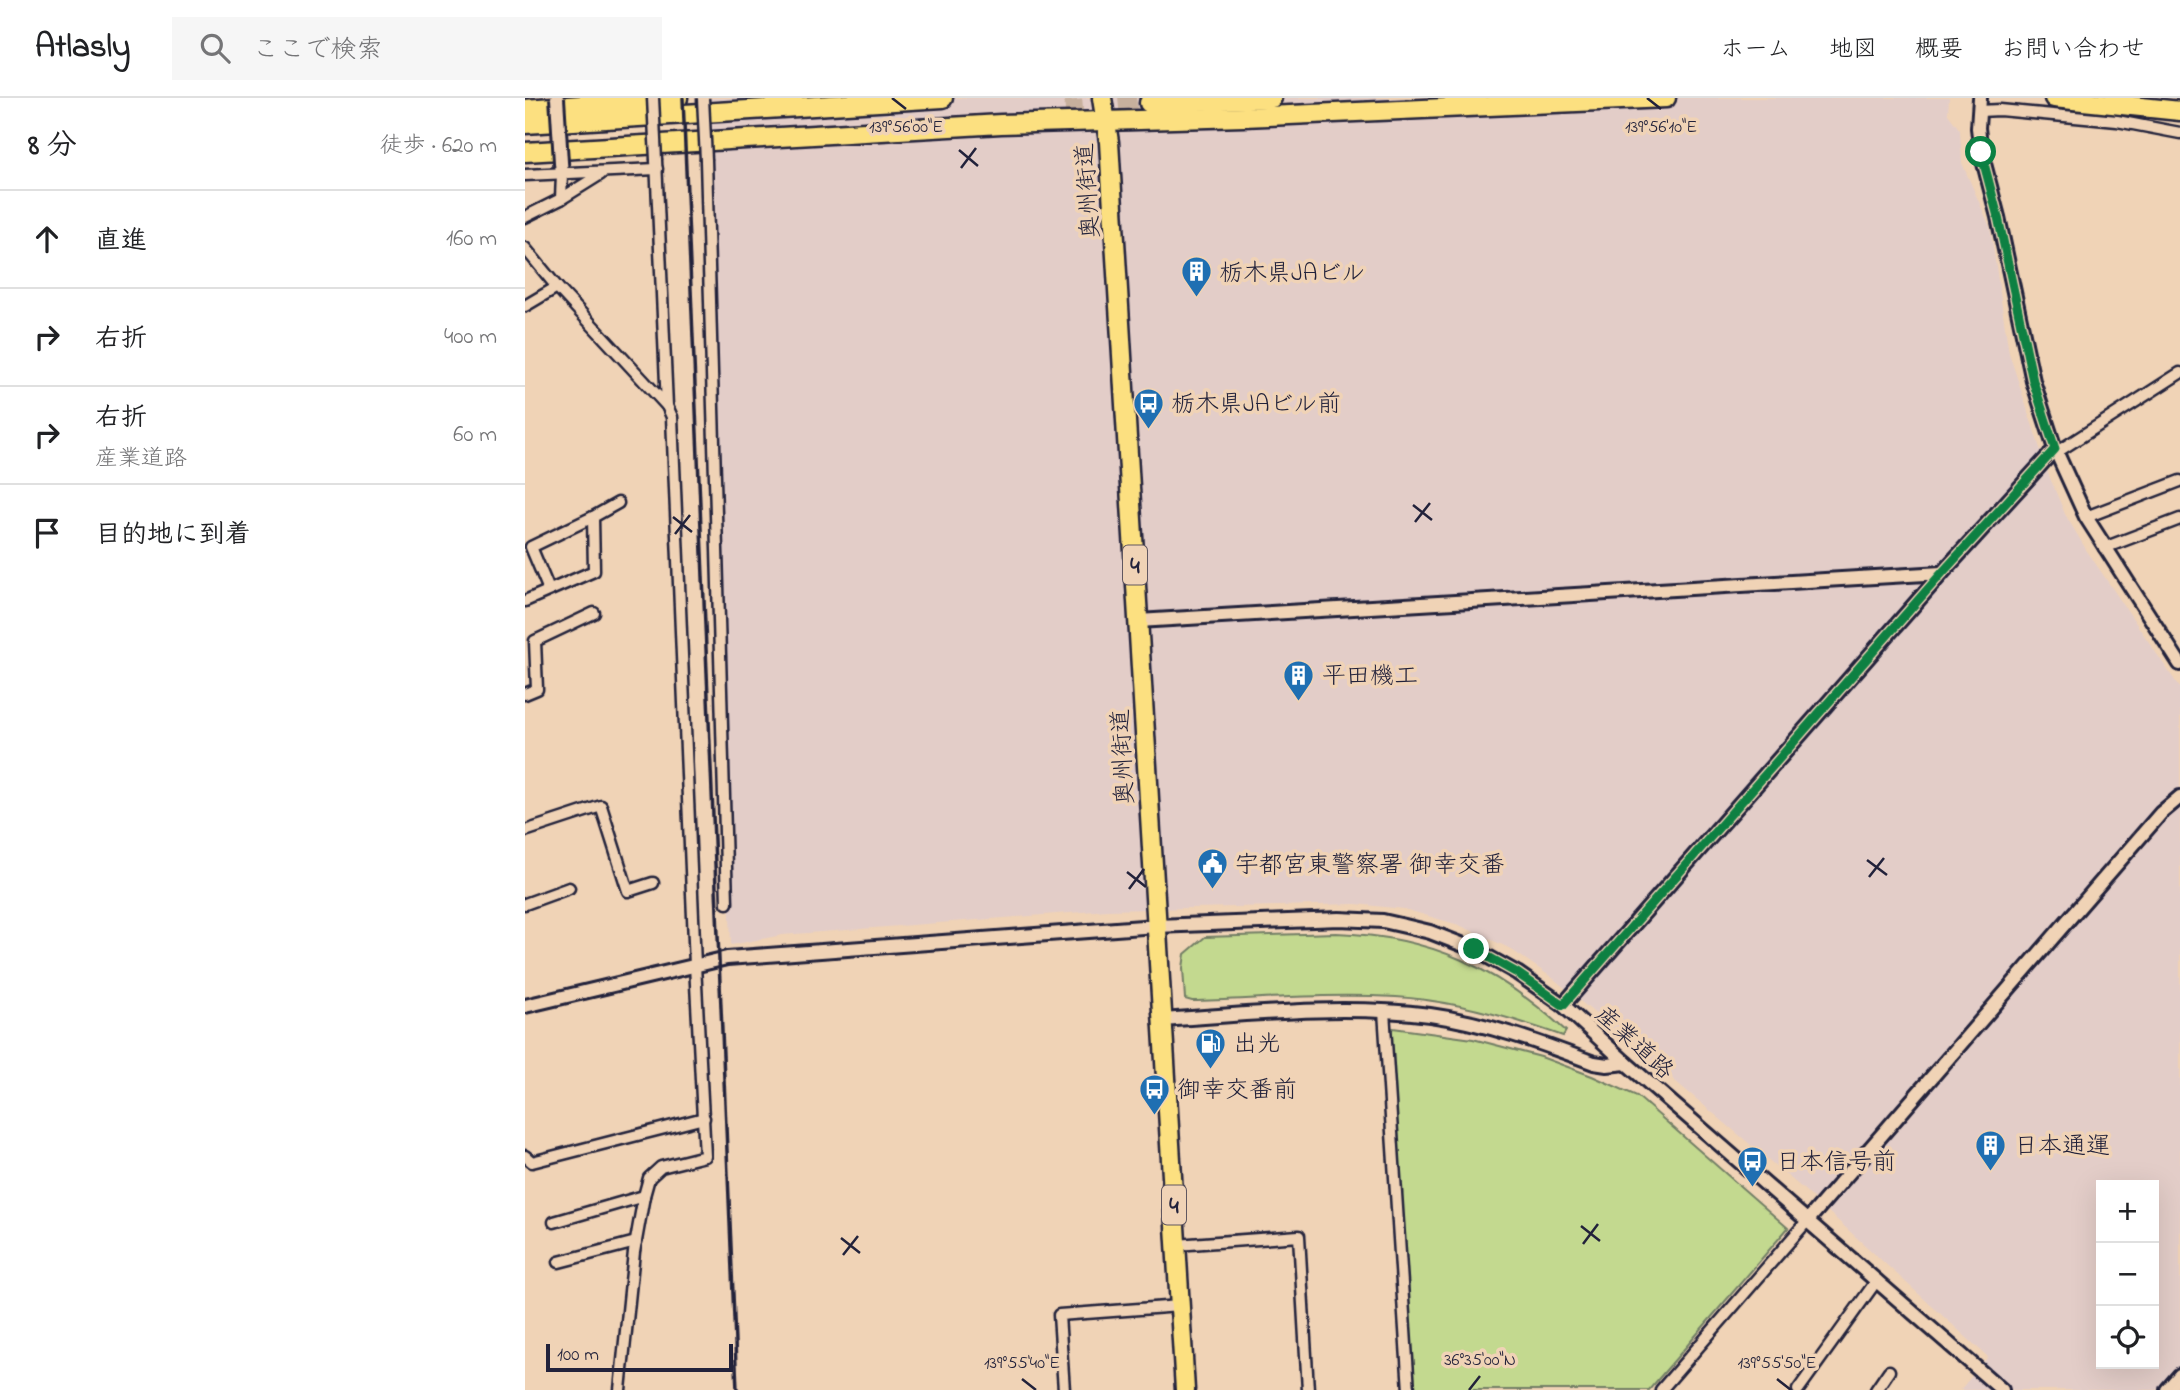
<!DOCTYPE html>
<html lang="ja">
<head>
<meta charset="utf-8">
<style>
  :root { --surface:#fff; --page:#f6f6f6; --text:#202124; --muted:#757577; --line:#e0e0e0 }
  body { margin:0; font-family:"Indie Flower","Klee One",sans-serif; background:var(--page); color:var(--text) }
  .controls { position:absolute; right:21px; bottom:21px; display:grid; overflow:hidden; border-radius:0px; box-shadow:0 7px 28px #0002 }
  .controls button { width:63px; height:63px; display:grid; place-items:center; padding:0; border:0; border-bottom:2px solid var(--line); background:var(--surface); color:var(--text); font:35px sans-serif }
  .scale { position:absolute; left:21px; bottom:18px; width:187px; box-sizing:border-box; padding-left:7px; border:4px solid #22223b; border-top:0; font-size:19px; line-height:24px; white-space:nowrap; color:#22223b; -webkit-text-stroke:5px #f0d3b6; paint-order:stroke }
  .stop { position:absolute; width:21px; height:21px; margin:-16px; border:5px solid #0b8043; border-radius:50%; background:#fff }
  .stop.end { background:#0b8043; border-color:#fff; box-shadow:0 2px 7px #0008 }
  .list { margin:0; padding:0; list-style:none }
  h2 { display:flex; justify-content:space-between; align-items:center; height:91px; margin:0; padding:0 28px; font-size:30px }
  h2 small { font-size:23px; font-weight:400; color:var(--muted) }
  .list li { display:grid; grid-template-columns:46px 1fr auto; gap:21px; align-items:center; box-sizing:border-box; height:98px; padding:0 28px; border-top:2px solid var(--line) }
  .list b { display:block; font-size:26px; white-space:nowrap }
  .list p { margin:0; font-size:23px; white-space:nowrap; color:var(--muted) }
  .list em { font-size:23px; font-style:normal; color:var(--muted) }
  .icon { flex:none; width:38px; height:38px; fill:none; stroke:currentColor; stroke-width:2; stroke-linecap:round; stroke-linejoin:round }
  .map { position:relative; flex:none; width:1655px; height:1292px; overflow:hidden }
  header { display:flex; align-items:center; gap:42px; box-sizing:border-box; height:98px; padding:0 35px; background:var(--surface); border-bottom:2px solid var(--line) }
  header strong { font-size:33px }
  nav { display:flex; gap:38px; margin-inline-start:auto; font-size:24px }
  .search { width:490px; height:63px; background:var(--page); display:flex; align-items:center; gap:18px; box-sizing:border-box; padding:0 24px; border-radius:0px; color:var(--muted); font-size:26px }
  main { display:flex }
  aside { flex:1; background:var(--surface) }
  .map>svg:first-child { display:block }
  .built { fill:#e3cdc8; fill-rule:evenodd }
  .green { fill:#c3d98f; stroke:#727e65; stroke-width:2 }
  .lines { fill:none; stroke-linecap:round; stroke-linejoin:round }
  .trunk-tunnel { stroke:#c7b09d; stroke-width:18; stroke-dasharray:18 9; stroke-linecap:butt }
  .minor-casing { stroke:#22223b; stroke-width:15 }
  .tertiary-casing { stroke:#22223b; stroke-width:18 }
  .trunk-casing { stroke:#22223b; stroke-width:23 }
  .minor { stroke:#f0d3b6; stroke-width:10 }
  .tertiary { stroke:#f0d3b6; stroke-width:12 }
  .trunk { stroke:#fce080; stroke-width:18 }
  .rail { stroke:#22223b; stroke-width:3.5 }
  .minor-bridge-casing { stroke:#22223b; stroke-width:15; stroke-linecap:butt }
  .tertiary-bridge-casing { stroke:#22223b; stroke-width:18; stroke-linecap:butt }
  .minor-bridge { stroke:#f0d3b6; stroke-width:10 }
  .tertiary-bridge { stroke:#f0d3b6; stroke-width:12 }
  .route { stroke:#0b8043; stroke-width:9 }
  .ticks { fill:none; stroke:#22223b; stroke-width:2.5 }
  .labels { text-anchor:middle; stroke-width:7; stroke-linejoin:round; paint-order:stroke }
  .shield { fill:#f0d3b6; stroke:#605760; stroke-width:2 }
  .shield-label { font-size:23px; font-weight:bold; fill:#22223b }
  .street-label { font-size:24px; fill:#22223b; stroke:#f0d3b6 }
  .poi-label { font-size:24px; fill:#22223b; stroke:#f0d3b6; text-anchor:start }
  .ticks-label { font-size:18px; text-anchor:middle; fill:#22223b; stroke:#f0d3b6; stroke-width:7; stroke-linejoin:round; paint-order:stroke }
</style>
</head>
<body>
<header>
<strong>Atlasly</strong>
<div class="search"><svg class="icon" aria-label="search" viewBox="0 0 24 24"><circle cx="10" cy="10" r="6"/><path d="M15 15l6 6"/></svg>ここで検索</div>
<nav><a>ホーム</a><a>地図</a><a>概要</a><a>お問い合わせ</a></nav>
</header>
<main>
<aside>
<h2>8 分<small>徒歩 · 620 m</small></h2>
<ul class="list">
<li><svg class="icon" aria-label="ahead" viewBox="0 0 24 24"><path d="M12 20V5M6 11l6-6 6 6"/></svg><div><b>直進</b></div><em>160 m</em></li>
<li><svg class="icon" aria-label="right" viewBox="0 0 24 24"><path d="M7 20v-9h11M14 6l5 5-5 5"/></svg><div><b>右折</b></div><em>400 m</em></li>
<li><svg class="icon" aria-label="right" viewBox="0 0 24 24"><path d="M7 20v-9h11M14 6l5 5-5 5"/></svg><div><b>右折</b><p>産業道路</p></div><em>60 m</em></li>
<li><svg class="icon" aria-label="arrive" viewBox="0 0 24 24"><path d="M6 21V4h12l-3 4 3 4H6"/></svg><div><b>目的地に到着</b></div></li>
</ul>
</aside>
<div class="map">
<svg width="1655" height="1292" viewBox="0 0 1655 1292">
  <rect width="100%" height="100%" fill="#f0d3b6"/>
  <filter id="ink" filterUnits="userSpaceOnUse"><feTurbulence type="fractalNoise" baseFrequency=".0143" numOctaves="2"/><feDisplacementMap in="SourceGraphic" scale="14" xChannelSelector="R" yChannelSelector="G"/><feConvolveMatrix kernelMatrix="1 2 1 2 8 2 1 2 1" color-interpolation-filters="sRGB"/></filter>
  <g filter="url(#ink)">
    <path class="built" d="M177,0H1424L1423,16L1435,32L1437,65L1465,129L1484,255L1523,375L1540,416L1562,453L1655,590V1292H1435L1463,1259L1277,1090L1029,881L984,850L934,827L879,811L831,806L752,808L583,812L257,837L206,847ZM1576,1087H1629V1266H1576Z"/>
    <g class="green">
      <path d="M811,835C906,838 972,870 1041,933L1038,938C985,919 927,902 871,899C803,895 735,901 667,903L660,901L658,870L660,856L680,839Z"/>
      <path d="M868,930L948,941L1016,959L1067,978L1112,998L1263,1130L1124,1292H887L858,942Z"/>
    </g>
    <g class="lines">
      <path class="trunk-tunnel" d="M540,12L624,5"/>
      <defs>
        <g id="minor">
          <path d="M1454,13L1475,12L1592,23L1655,35"/>
          <path d="M181,62L202,805"/>
          <path d="M0,77L132,71"/>
          <path d="M36,101L76,76"/>
          <path d="M0,119L36,101L37,76"/>
          <path d="M0,150L32,189L0,208"/>
          <path d="M32,189L142,308L131,62"/>
          <path d="M1532,354L1655,275"/>
          <path d="M1561,419L1655,383"/>
          <path d="M1579,450L1655,421"/>
          <path d="M24,492L6,449L68,419"/>
          <path d="M0,503L69,473L68,419L93,405"/>
          <path d="M0,596L12,591L10,543L69,515"/>
          <path d="M0,733L76,708L103,793L128,785"/>
          <path d="M0,806L44,790"/>
          <path d="M859,913L884,1292"/>
          <path d="M0,1058L7,1064L179,1020"/>
          <path d="M29,1124L119,1098"/>
          <path d="M651,1147L774,1138L783,1292"/>
          <path d="M34,1164L111,1144"/>
          <path d="M95,1292L109,1154L119,1098L124,1080L136,1069L180,1058L170,867L147,319L142,308"/>
          <path d="M539,1292L534,1217L655,1208"/>
          <path d="M1136,1292L1283,1122"/>
          <path d="M1273,1292L1352,1182"/>
          <path d="M1351,1292L1364,1273"/>
        </g>
        <g id="tertiary">
          <path d="M1455,0L1453,30L1456,54L1473,119L1508,283L1530,351L1561,419L1655,566"/>
          <path d="M36,64L37,76"/>
          <path d="M613,523L1417,475"/>
          <path d="M1038,907L1417,475L1530,351"/>
          <path d="M0,908L202,860L631,828L814,821L858,823L880,828L905,834L949,851L992,875L1038,907L1101,965L1477,1292"/>
          <path d="M637,922C726,916 816,906 905,917C962,925 1016,945 1069,965L1082,967L1101,965"/>
          <path d="M1283,1122L1636,715L1655,699"/>
          <path d="M1642,1292L1655,1277"/>
        </g>
        <g id="trunk">
          <path d="M577,0L584,44L660,1292"/>
          <path d="M1529,0L1655,13"/>
          <path d="M624,5L747,0"/>
          <path d="M0,11L153,0"/>
          <path d="M0,26L418,0"/>
          <path d="M0,54L476,26L719,19L1141,0"/>
        </g>
      </defs>
      <use href="#minor" class="minor-casing"/>
      <use href="#tertiary" class="tertiary-casing"/>
      <use href="#trunk" class="trunk-casing"/>
      <use href="#minor" class="minor"/>
      <use href="#tertiary" class="tertiary"/>
      <use href="#trunk" class="trunk"/>
      <path class="rail" d="M158,0L212,1292"/>
      <defs>
        <g id="minor-bridge">
          <path d="M128,0L131,62"/>
          <path d="M178,0L181,62"/>
        </g>
        <path id="tertiary-bridge" d="M32,0L36,64"/>
      </defs>
      <use href="#minor-bridge" class="minor-bridge-casing"/>
      <use href="#tertiary-bridge" class="tertiary-bridge-casing"/>
      <use href="#minor-bridge" class="minor-bridge"/>
      <use href="#tertiary-bridge" class="tertiary-bridge"/>
    </g>
  </g>
  <g class="lines" filter="url(#ink)">
    <path class="route" d="M949,851L992,875L1038,907L1417,475L1530,351L1508,283L1473,119L1456,54"/>
  </g>
  <path class="ticks" d="M367,0L381,11M1122,0L1136,11M434,52L453,68M436,70L451,50M888,407L907,422M148,419L167,434M890,424L905,405M150,436L165,417M1342,762L1362,777M602,774L621,789M1344,779L1359,760M604,791L619,771M1056,1128L1075,1143M316,1140L335,1155M1058,1146L1073,1126M318,1157L333,1138M497,1281L511,1292M1252,1281L1266,1292M944,1292L955,1278"/>
  <defs>
    <symbol id="building-pin" viewBox="-11 -11 22 30"><path d="M0 17L-7.5 6A9.5 9.5 0 1 1 7.5 6Z" fill="#1f6fb2" stroke="#f0d3b6"/><path d="M-4-6H4V6H1V3H-1V6H-4ZM-2.5-4.3h1.7v1.8h-1.7ZM.8-4.3h1.7v1.8H.8ZM-2.5-1h1.7V.8h-1.7ZM.8-1h1.7V.8H.8Z" fill="#fff"/></symbol>
    <symbol id="bus-pin" viewBox="-11 -11 22 30"><path d="M0 17L-7.5 6A9.5 9.5 0 1 1 7.5 6Z" fill="#1f6fb2" stroke="#f0d3b6"/><path d="M-5-6H5V4H4V6H2V4H-2V6H-4V4H-5ZM-3.5-4V0h7V-4ZM-3.5 1.2v1.5H-2V1.2ZM2 1.2v1.5H3.5V1.2Z" fill="#fff"/></symbol>
    <symbol id="civic-pin" viewBox="-11 -11 22 30"><path d="M0 17L-7.5 6A9.5 9.5 0 1 1 7.5 6Z" fill="#1f6fb2" stroke="#f0d3b6"/><path d="M-.6-6.5H3V-4.5H.6V-3L4-1V1h2V6H-6V1h2V-1L-.6-3ZM-1.2 2.5V6h2.4V2.5Z" fill="#fff"/></symbol>
    <symbol id="fuel-pin" viewBox="-11 -11 22 30"><path d="M0 17L-7.5 6A9.5 9.5 0 1 1 7.5 6Z" fill="#1f6fb2" stroke="#f0d3b6"/><path d="M-5.5-6h7V0h2V4h1.3V-2.5L3-4.5l.8-.8L6-3V5H2.5V1h-1V6h-7ZM-4.2-4.7v3.2H.2V-4.7Z" fill="#fff"/></symbol>
  </defs>
  <g fill-rule="evenodd">
    <use href="#building-pin" x="654" y="156" width="35" height="47"/>
    <use href="#bus-pin" x="606" y="288" width="35" height="47"/>
    <use href="#building-pin" x="756" y="560" width="35" height="47"/>
    <use href="#civic-pin" x="670" y="748" width="35" height="47"/>
    <use href="#fuel-pin" x="668" y="928" width="35" height="47"/>
    <use href="#bus-pin" x="612" y="974" width="35" height="47"/>
    <use href="#building-pin" x="1448" y="1030" width="35" height="47"/>
    <use href="#bus-pin" x="1210" y="1046" width="35" height="47"/>
  </g>
  <g class="labels">
    <g class="shield">
      <rect x="598" y="447.5" width="24" height="39" rx="5"/>
      <rect x="637" y="1087.5" width="24" height="39" rx="5"/>
    </g>
    <g class="shield-label">
      <text x="610" y="475">4</text>
      <text x="649" y="1115">4</text>
    </g>
    <g class="street-label">
      <text transform="translate(562 93) rotate(-94)" y="8">奥州街道</text>
      <text transform="translate(597 659) rotate(-93)" y="8">奥州街道</text>
      <text transform="translate(1110 944) rotate(42)" y="8">産業道路</text>
    </g>
    <g class="poi-label">
      <text x="694" y="182">栃木県JAビル</text>
      <text x="646" y="313">栃木県JAビル前</text>
      <text x="797" y="585">平田機工</text>
      <text x="710" y="774">宇都宮東警察署 御幸交番</text>
      <text x="708" y="953">出光</text>
      <text x="652" y="999">御幸交番前</text>
      <text x="1489" y="1055">日本通運</text>
      <text x="1251" y="1071">日本信号前</text>
    </g>
  </g>
  <g class="ticks-label">
    <text x="381" y="34">139°56'00"E</text>
    <text x="1136" y="34">139°56'10"E</text>
    <text x="955" y="1267">36°35'00"N</text>
    <text x="497" y="1270">139°55'40"E</text>
    <text x="1252" y="1270">139°55'50"E</text>
  </g>
</svg>
<div class="controls">
<button>+</button>
<button>−</button>
<button><svg class="icon" aria-label="locate" viewBox="0 0 24 24"><circle cx="12" cy="12" r="6"/><path d="M12 2v4M12 18v4M2 12h4M18 12h4"/></svg></button>
</div>
<div class="scale">100 m</div>
<div class="stop" style="left:1456px;top:54px"></div>
<div class="stop end" style="left:949px;top:851px"></div>
</div>
</main>
</body>
</html>
